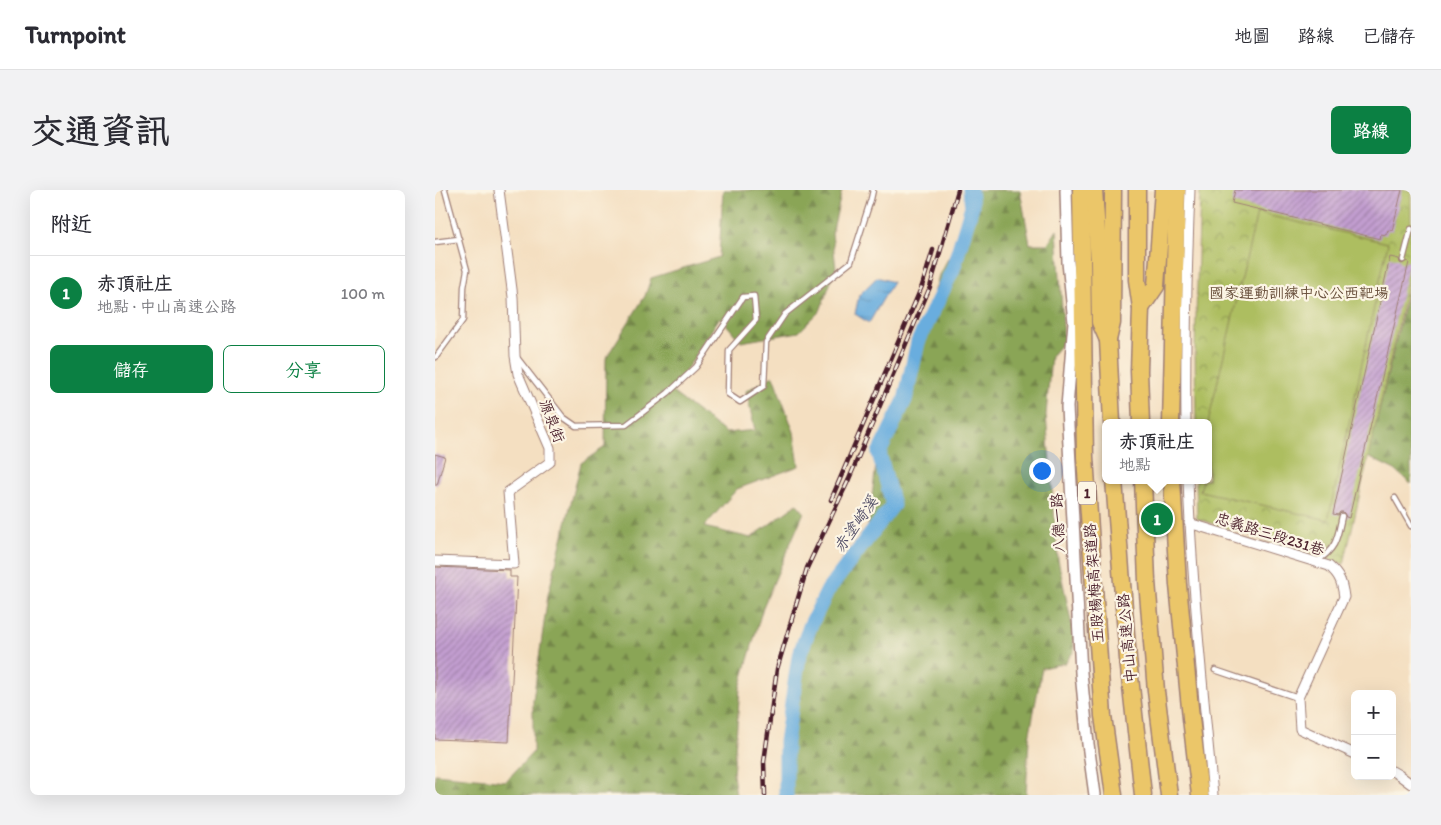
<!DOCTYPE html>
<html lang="zh-TW">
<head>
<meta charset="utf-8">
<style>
  :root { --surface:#fff; --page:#f2f2f3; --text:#2b2b33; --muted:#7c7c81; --line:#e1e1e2; --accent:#0b8043 }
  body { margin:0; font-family:Itim,"LXGW WenKai TC",sans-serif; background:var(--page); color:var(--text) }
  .controls { position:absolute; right:15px; bottom:15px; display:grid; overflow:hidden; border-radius:8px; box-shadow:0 5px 20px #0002 }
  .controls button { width:45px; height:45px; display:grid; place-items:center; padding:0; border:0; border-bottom:1px solid var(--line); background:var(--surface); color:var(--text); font:25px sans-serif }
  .you { position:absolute; left:606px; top:280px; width:18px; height:18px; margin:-12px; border:4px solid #fff; border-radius:50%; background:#1a73e8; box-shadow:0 0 0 8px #1a73e833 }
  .badge { display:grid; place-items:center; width:32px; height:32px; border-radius:50%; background:var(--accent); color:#fff; font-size:16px; font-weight:700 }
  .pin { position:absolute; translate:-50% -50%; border:2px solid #fff; box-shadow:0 1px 5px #0006 }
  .popup { position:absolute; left:667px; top:229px; width:110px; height:65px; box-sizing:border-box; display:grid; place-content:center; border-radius:8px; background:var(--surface); filter:drop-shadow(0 1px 4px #0005); font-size:16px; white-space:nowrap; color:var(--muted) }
  .popup b { font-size:19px; color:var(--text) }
  .popup::after { content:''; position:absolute; left:50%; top:100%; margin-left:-10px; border:10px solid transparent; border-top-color:var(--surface) }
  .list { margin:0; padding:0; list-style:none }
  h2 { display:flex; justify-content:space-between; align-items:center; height:65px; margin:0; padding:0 20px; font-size:21px }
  h2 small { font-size:16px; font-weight:400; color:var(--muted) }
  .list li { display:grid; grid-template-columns:32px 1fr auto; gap:15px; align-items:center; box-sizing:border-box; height:75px; padding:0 20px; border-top:1px solid var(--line) }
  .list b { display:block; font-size:19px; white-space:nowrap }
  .list p { margin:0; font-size:16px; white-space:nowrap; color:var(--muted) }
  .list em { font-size:16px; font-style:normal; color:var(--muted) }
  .actions { display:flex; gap:10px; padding:15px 20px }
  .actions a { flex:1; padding:11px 0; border:1px solid var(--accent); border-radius:8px; text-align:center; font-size:18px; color:var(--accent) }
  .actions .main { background:var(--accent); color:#fff }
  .map { position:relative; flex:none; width:976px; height:605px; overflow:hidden; border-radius:8px }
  header { display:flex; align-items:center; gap:30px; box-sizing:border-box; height:70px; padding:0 25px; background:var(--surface); border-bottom:1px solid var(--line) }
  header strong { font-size:24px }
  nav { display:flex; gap:28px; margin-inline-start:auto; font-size:18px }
  .intro { display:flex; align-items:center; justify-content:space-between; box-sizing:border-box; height:120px; padding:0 30px }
  h1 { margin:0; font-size:35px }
  .button { padding:12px 22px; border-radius:8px; background:var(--accent); color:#fff; font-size:18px; font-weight:700 }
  main { display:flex; gap:30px; padding:0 30px }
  aside { flex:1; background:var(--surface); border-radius:8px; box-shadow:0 5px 20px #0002 }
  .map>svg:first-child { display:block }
  .forest { fill:url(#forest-firs); stroke:#6a6241 }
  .park { fill:url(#park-crowns); stroke:#7c6e46 }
  .pitch { fill:#adbe61; stroke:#7c6e46 }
  .water { fill:url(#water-ripples); stroke:#5a6684 }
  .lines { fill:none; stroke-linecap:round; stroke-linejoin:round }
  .river { stroke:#69adde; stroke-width:15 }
  .building { fill:url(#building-hatch) }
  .service-casing { stroke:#9f7f76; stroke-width:7 }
  .minor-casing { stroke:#9f7f76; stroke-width:11 }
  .tertiary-casing { stroke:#9f7f76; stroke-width:14 }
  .motorway-casing { stroke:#9f7f76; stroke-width:19 }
  .service { stroke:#fff; stroke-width:4.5 }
  .minor { stroke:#fff; stroke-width:9 }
  .tertiary { stroke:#fff; stroke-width:11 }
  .motorway { stroke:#ebc669; stroke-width:16 }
  .rail-casing { stroke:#4a1f2b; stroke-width:4.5 }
  .rail { stroke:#fcf5e5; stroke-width:2.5; stroke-dasharray:8; stroke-linecap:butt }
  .labels { text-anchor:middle; stroke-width:4.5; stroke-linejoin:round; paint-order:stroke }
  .shield { fill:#fcf5e5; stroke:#7f5f63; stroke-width:1 }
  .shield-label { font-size:14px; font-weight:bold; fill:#4a1f2b }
  .park-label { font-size:15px; fill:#684f3b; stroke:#fcf5e5 }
  .street-label { font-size:15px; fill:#4a1f2b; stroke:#fcf5e5 }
  .water-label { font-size:16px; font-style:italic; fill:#55516a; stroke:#fcf5e5 }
</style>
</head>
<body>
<header>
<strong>Turnpoint</strong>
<nav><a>地圖</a><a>路線</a><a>已儲存</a></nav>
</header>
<div class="intro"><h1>交通資訊</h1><a class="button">路線</a></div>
<main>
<aside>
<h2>附近<small></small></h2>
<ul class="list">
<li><span class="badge">1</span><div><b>赤頂社庄</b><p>地點 · 中山高速公路</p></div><em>100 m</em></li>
</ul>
<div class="actions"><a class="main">儲存</a><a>分享</a></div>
</aside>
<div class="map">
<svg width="976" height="605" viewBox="0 0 976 605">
  <defs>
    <pattern id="forest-firs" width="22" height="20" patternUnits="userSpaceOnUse" patternTransform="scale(1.25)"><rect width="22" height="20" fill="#8aa557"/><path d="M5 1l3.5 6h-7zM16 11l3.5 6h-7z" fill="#738648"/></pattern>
    <pattern id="park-crowns" width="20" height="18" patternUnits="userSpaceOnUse" patternTransform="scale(1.25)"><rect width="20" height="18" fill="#adbe61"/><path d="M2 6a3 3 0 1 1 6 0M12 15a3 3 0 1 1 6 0" fill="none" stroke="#8f9a50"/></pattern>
    <pattern id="water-ripples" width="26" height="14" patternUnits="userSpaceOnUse" patternTransform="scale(1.25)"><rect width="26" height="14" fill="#69adde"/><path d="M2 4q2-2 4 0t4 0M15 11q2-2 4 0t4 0" fill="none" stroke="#588cb4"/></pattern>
    <pattern id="building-hatch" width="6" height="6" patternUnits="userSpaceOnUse" patternTransform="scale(1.25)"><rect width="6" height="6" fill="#c29ed0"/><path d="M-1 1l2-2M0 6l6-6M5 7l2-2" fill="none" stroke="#a080a9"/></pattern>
  </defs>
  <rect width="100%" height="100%" fill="#fcf5e5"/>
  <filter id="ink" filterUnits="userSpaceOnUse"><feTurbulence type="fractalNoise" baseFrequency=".02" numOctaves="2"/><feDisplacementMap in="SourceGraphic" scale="10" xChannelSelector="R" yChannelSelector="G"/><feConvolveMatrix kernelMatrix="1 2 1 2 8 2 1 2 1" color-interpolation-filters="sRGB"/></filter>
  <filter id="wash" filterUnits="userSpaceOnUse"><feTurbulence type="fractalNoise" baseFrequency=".0096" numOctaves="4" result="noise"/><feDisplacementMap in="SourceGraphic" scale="20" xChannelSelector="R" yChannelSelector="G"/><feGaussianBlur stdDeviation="1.12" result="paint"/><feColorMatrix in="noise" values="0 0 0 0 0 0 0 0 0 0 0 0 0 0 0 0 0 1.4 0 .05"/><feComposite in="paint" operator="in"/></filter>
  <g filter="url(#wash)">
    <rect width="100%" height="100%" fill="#f4dfc1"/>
    <g class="forest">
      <path d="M288,0H407L397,44L401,78L385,121L364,142L306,152L285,127L237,202L291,243L320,240L311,201L338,186L359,242L364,276L302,299L269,337L316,348L362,314L369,322L328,417L305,498L298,585L301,605H0V584L71,591L98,562V510L113,405L146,273L170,257L171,168L210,106L216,88L284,67Z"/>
      <path d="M536,0H585L595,54H613L622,40L629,151L616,166L611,225L623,370L638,440L639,461L630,473L607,478L594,548L591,605H355L356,546L373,438L432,344L441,275L484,161L504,85L540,21Z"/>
      <path d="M976,87V294L960,280L933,267Z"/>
    </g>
    <path class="park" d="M765,0H976V78L909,374L762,329L761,290H773V233H761L760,158Z"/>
    <path class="pitch" d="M822,23L953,53L893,330L765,301L768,290H773V233Z"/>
    <path class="water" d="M442,87L458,92L434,133L420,124L424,105Z"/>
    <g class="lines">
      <path class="river" d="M351,605V552L364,466L376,434L393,400L458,315L444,263L470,210L483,152L518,79L537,16L535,0"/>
    </g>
    <g id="blocks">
      <g class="building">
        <path d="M800,0H967L957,41L953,40L951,45L946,44L945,49L797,13Z"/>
        <path d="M955,67L964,69L965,73L967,74L972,71L974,72L914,328L911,327L908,322H905L903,325L898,324Z"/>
        <path d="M0,264L10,267L2,295H0Z"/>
        <path d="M0,377L75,380V387H82L74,552L0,549Z"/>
      </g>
    </g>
  </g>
  <g filter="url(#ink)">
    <use href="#blocks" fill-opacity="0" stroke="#9f7f76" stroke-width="1"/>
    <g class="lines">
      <defs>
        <g id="service">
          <path d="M0,52L24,49"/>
          <path d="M968,70L976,39"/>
          <path d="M1,167L28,130L29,97L32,80L10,0"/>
          <path d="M83,169L128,227L141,236L191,235L233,203L261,177L308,107L319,106L321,130L294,160L293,204L305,212L329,196L331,152L350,124L416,72L436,9L438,0"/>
          <path d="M960,308L976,336"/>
          <path d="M881,372C902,358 902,349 907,326"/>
          <path d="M780,480L863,508"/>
        </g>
        <g id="minor">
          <path d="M751,233C750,155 752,78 755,0"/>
          <path d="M753,290C757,395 768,500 778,605"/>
          <path d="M754,333L894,376C905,386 907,392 909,407L863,508L865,539L920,564"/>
          <path d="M0,371L79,374L73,302L115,272V258L83,184L80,166L78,107L64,0"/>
          <path d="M957,581L964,585L976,594"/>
        </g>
        <path id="tertiary" d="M631,0L633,72L639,132L632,217L646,483L653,554L660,605"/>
        <g id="motorway">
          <path d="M646,0L650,267L668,526L679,605"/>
          <path d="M659,0L664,71L665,132L673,150"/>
          <path d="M702,0V90L706,118L704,181L706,233"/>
          <path d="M706,118L721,96L728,0"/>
          <path d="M677,233L673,150L677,133L678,0"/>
          <path d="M736,233L742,0"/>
          <path d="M679,290L693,469L708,605"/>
          <path d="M708,290L712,391L721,501L734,605"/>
          <path d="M737,290L743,395L756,528L765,605"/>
        </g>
      </defs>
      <use href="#service" class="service-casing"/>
      <use href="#minor" class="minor-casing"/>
      <use href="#tertiary" class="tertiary-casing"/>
      <use href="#motorway" class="motorway-casing"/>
      <use href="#service" class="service"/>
      <use href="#minor" class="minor"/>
      <use href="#tertiary" class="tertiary"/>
      <use href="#motorway" class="motorway"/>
      <defs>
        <g id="rail">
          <path d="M396,310L487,96L498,60"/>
          <path d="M330,605L329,572L342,479L372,378L414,289L495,97L523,0"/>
        </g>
      </defs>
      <use href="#rail" class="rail-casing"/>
      <use href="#rail" class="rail"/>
    </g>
  </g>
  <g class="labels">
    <rect class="shield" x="643" y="291.5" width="18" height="23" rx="4"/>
    <g class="shield-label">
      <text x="652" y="308">1</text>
    </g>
    <g class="park-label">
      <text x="864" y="108">國家運動訓練中心公西靶場</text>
    </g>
    <g class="street-label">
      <text transform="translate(117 231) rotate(69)" y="5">源泉街</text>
      <text transform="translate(623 333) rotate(-93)" y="5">八德一路</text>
      <text transform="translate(835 344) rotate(17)" y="5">忠義路三段231巷</text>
      <text transform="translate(659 393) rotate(-94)" y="5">五股楊梅高架道路</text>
      <text transform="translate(692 448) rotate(-95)" y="5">中山高速公路</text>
    </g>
    <g class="water-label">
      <text transform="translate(420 334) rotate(-55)" y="6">赤塗崎溪</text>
    </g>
  </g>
</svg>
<div class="controls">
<button>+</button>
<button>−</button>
</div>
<div class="you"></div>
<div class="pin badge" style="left:722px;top:329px">1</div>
<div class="popup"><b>赤頂社庄</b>地點</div>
</div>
</main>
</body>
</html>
